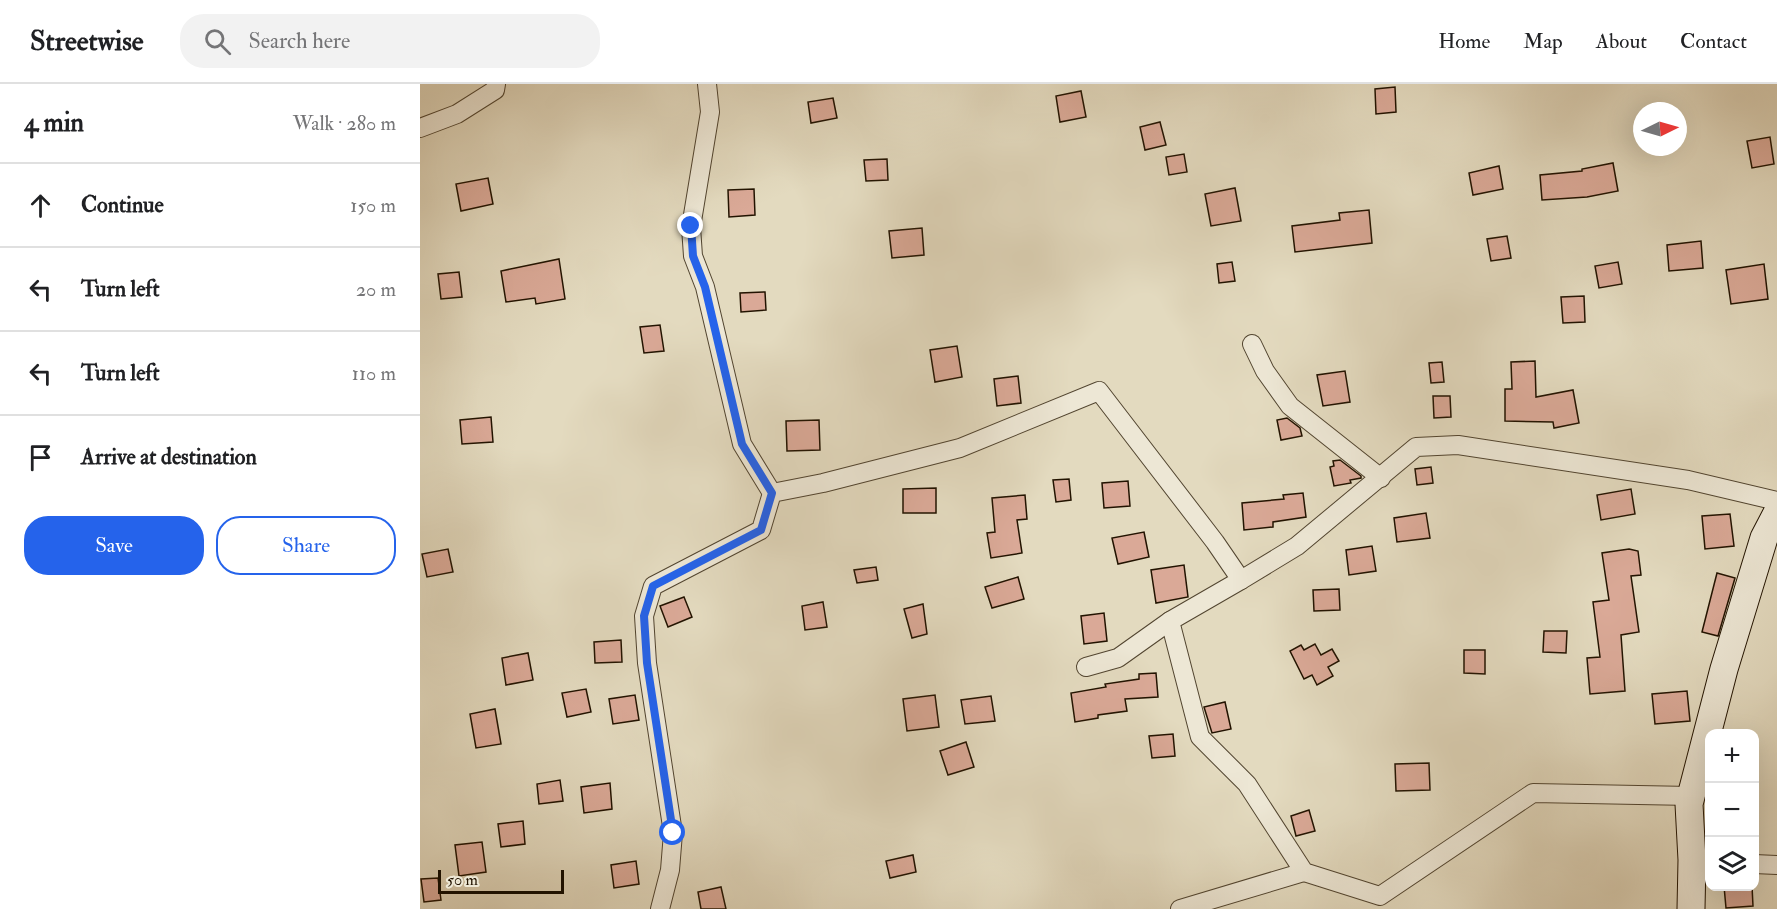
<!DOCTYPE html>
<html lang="en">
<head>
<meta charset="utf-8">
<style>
  :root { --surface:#fff; --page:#f2f2f2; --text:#202124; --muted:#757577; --line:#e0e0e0; --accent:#2563eb }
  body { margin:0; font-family:"IM FELL Double Pica",serif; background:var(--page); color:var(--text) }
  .controls { position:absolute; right:18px; bottom:18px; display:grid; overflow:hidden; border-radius:12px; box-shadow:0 6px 24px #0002 }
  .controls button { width:54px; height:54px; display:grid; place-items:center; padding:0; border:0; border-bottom:2px solid var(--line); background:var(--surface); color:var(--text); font:30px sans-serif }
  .compass { position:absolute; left:1213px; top:18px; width:54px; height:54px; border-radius:50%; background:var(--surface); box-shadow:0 6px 24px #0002; rotate:85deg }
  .scale { position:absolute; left:18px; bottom:15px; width:126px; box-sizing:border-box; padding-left:6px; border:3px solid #221300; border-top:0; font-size:16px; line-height:21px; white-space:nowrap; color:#221300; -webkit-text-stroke:4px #ede7d5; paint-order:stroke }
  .stop { position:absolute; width:18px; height:18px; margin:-14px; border:4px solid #2563eb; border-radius:50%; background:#fff }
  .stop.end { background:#2563eb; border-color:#fff; box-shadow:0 2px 6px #0008 }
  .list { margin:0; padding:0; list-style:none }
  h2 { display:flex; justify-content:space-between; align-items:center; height:78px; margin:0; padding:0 24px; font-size:26px }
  h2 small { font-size:20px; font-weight:400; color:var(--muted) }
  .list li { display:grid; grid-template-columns:39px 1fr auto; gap:18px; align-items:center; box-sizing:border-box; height:84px; padding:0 24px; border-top:2px solid var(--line) }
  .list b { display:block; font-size:22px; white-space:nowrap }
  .list em { font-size:20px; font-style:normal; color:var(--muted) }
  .actions { display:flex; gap:12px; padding:18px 24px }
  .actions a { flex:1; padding:14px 0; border:2px solid var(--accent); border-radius:24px; text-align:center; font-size:21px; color:var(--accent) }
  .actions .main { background:var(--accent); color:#fff }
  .icon { flex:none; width:33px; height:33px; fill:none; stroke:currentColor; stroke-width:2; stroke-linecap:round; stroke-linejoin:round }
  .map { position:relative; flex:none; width:1357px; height:825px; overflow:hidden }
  header { display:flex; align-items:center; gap:36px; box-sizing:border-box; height:84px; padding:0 30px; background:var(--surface); border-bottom:2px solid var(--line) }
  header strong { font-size:28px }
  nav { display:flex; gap:33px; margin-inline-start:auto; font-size:21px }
  .search { width:420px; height:54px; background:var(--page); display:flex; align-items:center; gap:15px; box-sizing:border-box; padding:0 21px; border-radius:24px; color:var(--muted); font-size:22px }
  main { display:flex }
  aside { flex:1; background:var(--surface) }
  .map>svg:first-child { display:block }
  .building { fill:#daa997; stroke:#221300; stroke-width:1.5 }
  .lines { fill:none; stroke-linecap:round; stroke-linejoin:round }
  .street-casing { stroke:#524530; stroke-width:20 }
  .secondary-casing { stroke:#221300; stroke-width:29 }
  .street { stroke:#ede7d5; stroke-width:18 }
  .secondary { stroke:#ede7d5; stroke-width:27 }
  .route { stroke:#2563eb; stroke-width:8 }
</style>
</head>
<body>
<header>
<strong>Streetwise</strong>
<div class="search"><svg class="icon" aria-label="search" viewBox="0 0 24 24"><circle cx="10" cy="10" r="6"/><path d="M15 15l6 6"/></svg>Search here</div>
<nav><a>Home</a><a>Map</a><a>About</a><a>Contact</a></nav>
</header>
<main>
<aside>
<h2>4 min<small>Walk · 280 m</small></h2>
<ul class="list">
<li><svg class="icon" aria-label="ahead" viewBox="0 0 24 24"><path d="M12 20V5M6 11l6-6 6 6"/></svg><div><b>Continue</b></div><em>150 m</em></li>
<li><svg class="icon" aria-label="left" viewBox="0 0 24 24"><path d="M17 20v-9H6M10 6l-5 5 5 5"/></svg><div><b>Turn left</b></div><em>20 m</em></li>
<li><svg class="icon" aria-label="left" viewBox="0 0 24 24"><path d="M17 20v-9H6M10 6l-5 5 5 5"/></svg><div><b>Turn left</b></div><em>110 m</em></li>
<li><svg class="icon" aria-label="arrive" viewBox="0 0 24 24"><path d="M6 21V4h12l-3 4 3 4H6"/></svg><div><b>Arrive at destination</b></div></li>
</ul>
<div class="actions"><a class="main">Save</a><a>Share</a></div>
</aside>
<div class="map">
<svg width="1357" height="825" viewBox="0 0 1357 825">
  <rect width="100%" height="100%" fill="#e3dabf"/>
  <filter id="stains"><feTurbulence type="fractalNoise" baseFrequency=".00333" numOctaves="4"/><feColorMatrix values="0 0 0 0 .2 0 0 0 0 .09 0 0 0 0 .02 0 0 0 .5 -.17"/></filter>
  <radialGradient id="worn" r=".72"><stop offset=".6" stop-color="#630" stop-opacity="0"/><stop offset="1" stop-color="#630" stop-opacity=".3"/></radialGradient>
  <g class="building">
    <path d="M975,3L976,28L956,30L955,5Z"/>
    <path d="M661,7L666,33L640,38L636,12Z"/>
    <path d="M413,14L417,34L391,39L388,18Z"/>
    <path d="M740,38L746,61L725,66L720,43Z"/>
    <path d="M1350,53L1354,80L1332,84L1327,57Z"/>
    <path d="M764,70L767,88L749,91L746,73Z"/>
    <path d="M467,75L468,96L446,97L444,76Z"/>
    <path d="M1193,79L1198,107L1167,113L1122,116L1120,91L1162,87V85Z"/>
    <path d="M1079,82L1083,105L1053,111L1049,89Z"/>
    <path d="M68,94L73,120L41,127L36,100Z"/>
    <path d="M815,104L821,137L791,142L785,110Z"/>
    <path d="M334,105L335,131L309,133L308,106Z"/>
    <path d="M949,126L952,159L875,168L872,142L920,136L919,129Z"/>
    <path d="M502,144L504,171L472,174L469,147Z"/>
    <path d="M1087,152L1091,174L1071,177L1067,155Z"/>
    <path d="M1281,157L1283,184L1249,187L1247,161Z"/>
    <path d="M139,175L145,215L116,220L115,214L86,218L81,187Z"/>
    <path d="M812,178L815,197L799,199L797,180Z"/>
    <path d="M1198,178L1202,200L1179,204L1175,182Z"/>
    <path d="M1344,180L1348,215L1311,220L1306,186Z"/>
    <path d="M39,188L42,213L21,215L18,190Z"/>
    <path d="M345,208L346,226L321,228L320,209Z"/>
    <path d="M1164,212L1165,238L1143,239L1141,213Z"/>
    <path d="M240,241L244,267L224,269L220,243Z"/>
    <path d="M537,262L542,293L515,298L510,266Z"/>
    <path d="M1115,277L1116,313L1153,306L1159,339L1134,344L1133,338L1085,337V305H1092L1091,278Z"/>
    <path d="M1022,278L1024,298L1011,299L1009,279Z"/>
    <path d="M925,287L930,318L903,322L897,291Z"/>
    <path d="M598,292L601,319L577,322L574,295Z"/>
    <path d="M1013,312H1030L1031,333L1014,334Z"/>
    <path d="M71,333L73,358L42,360L40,336Z"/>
    <path d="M867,334L880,344L882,352L861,356L857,336Z"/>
    <path d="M399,336L400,366L367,367L366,337Z"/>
    <path d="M920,376L941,392V394L930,396L931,399L914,402L910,383L914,382L913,377Z"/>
    <path d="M1011,383L1013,399L997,401L995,385Z"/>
    <path d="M649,395L651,416L636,418L633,396Z"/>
    <path d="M708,397L710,422L684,424L682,399Z"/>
    <path d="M516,404V429H483V405Z"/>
    <path d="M1211,405L1215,430L1181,436L1177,411Z"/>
    <path d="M883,409L886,433L853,438V443L824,446L822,419L864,415L863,411Z"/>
    <path d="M605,411L607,435L597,436L602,469L571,474L567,449L575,448L572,414Z"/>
    <path d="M1006,429L1010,454L977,458L974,434Z"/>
    <path d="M1310,430L1314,462L1285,465L1282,432Z"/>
    <path d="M724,448L729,473L698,480L692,454Z"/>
    <path d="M952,462L956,487L929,491L926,466Z"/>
    <path d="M28,465L33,488L7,493L2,470Z"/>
    <path d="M1209,465L1218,467L1221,491L1211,492L1219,548L1201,551L1205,607L1170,610L1167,574L1180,573L1173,518L1189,516L1182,469Z"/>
    <path d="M764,481L768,513L736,519L731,486Z"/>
    <path d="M456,483L458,496L437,499L434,486Z"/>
    <path d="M1297,489L1315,494L1298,552L1282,548Z"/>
    <path d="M598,493L604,515L572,524L565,503Z"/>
    <path d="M919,505L920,526L894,527L893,506Z"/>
    <path d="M264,513L272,533L248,543L240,522Z"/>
    <path d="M403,518L407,543L385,546L382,522Z"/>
    <path d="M503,520L507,550L492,554L484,525Z"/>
    <path d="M684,529L687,557L664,560L661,532Z"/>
    <path d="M1124,547H1147L1146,569L1123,568Z"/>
    <path d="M201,556L202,578L175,579L174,558Z"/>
    <path d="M895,560L901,571L912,565L919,577L908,583L913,592L897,601L892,591L884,595L870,567L881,561L884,566Z"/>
    <path d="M1044,566H1065V590L1044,589Z"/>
    <path d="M108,569L113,596L86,601L82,574Z"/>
    <path d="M736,589L738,613L705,615L707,627L678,631V634L655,638L651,609L686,603L685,600L719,595V590Z"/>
    <path d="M166,605L171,628L147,633L142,609Z"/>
    <path d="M1267,607L1270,637L1235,640L1232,610Z"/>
    <path d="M215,611L219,636L193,640L189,615Z"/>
    <path d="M515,611L519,643L487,647L483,615Z"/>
    <path d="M571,612L575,637L545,640L541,616Z"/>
    <path d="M805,618L811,645L792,649L784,623Z"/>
    <path d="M75,625L81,660L56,664L50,630Z"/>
    <path d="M753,650L755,672L732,674L729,652Z"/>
    <path d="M546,658L554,683L528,691L520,667Z"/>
    <path d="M1009,679L1010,706L976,707L975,680Z"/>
    <path d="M140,696L143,717L119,720L117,700Z"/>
    <path d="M190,699L192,725L164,729L161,703Z"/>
    <path d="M889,726L895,747L876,752L871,732Z"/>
    <path d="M103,737L105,760L81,763L78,740Z"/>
    <path d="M62,758L66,788L39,792L35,761Z"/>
    <path d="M493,771L496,788L470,794L466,777Z"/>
    <path d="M216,777L219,800L194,804L191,781Z"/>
    <path d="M18,794L21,816L4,818L1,795Z"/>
    <path d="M1304,802H1332L1333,822L1306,824Z"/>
    <path d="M301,803L306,825H281L278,808Z"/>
  </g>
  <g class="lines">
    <defs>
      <g id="street">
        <path d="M287,0L290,28L271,143L273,172L285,203L322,360L352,409"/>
        <path d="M0,44L37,30L75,6L76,0"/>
        <path d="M832,260L845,287L870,322L961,394"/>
        <path d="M821,496L877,462L996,363L1038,361L1268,396L1357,417"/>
        <path d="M666,583L698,574L750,537"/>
        <path d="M1334,780L1357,781"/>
        <path d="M240,825L250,786L253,749L227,579L224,532L233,502L341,446L352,409L403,399L540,364L679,307L795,458L821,496L750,537L780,653L827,700L884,788L960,812L1113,709L1271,712"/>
        <path d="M760,825L884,788"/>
      </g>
      <path id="secondary" d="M1271,825L1272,776L1269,720L1304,585L1344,454L1357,429"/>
    </defs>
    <use href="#street" class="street-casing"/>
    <use href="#secondary" class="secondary-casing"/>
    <use href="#street" class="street"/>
    <use href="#secondary" class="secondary"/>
  </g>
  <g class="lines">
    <path class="route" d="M253,749L227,579L224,532L233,502L341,446L352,409L322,360L285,203L273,172L271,142"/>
  </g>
  <rect width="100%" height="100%" filter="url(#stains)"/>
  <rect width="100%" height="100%" fill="url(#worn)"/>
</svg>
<div class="controls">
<button>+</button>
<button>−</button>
<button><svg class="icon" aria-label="layers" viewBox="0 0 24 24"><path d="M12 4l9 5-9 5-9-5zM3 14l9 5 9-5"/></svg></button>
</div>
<svg class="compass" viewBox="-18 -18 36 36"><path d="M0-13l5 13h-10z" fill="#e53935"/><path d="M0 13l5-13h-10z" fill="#757577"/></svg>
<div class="scale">50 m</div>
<div class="stop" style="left:253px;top:749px"></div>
<div class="stop end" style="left:271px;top:142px"></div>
</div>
</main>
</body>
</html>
